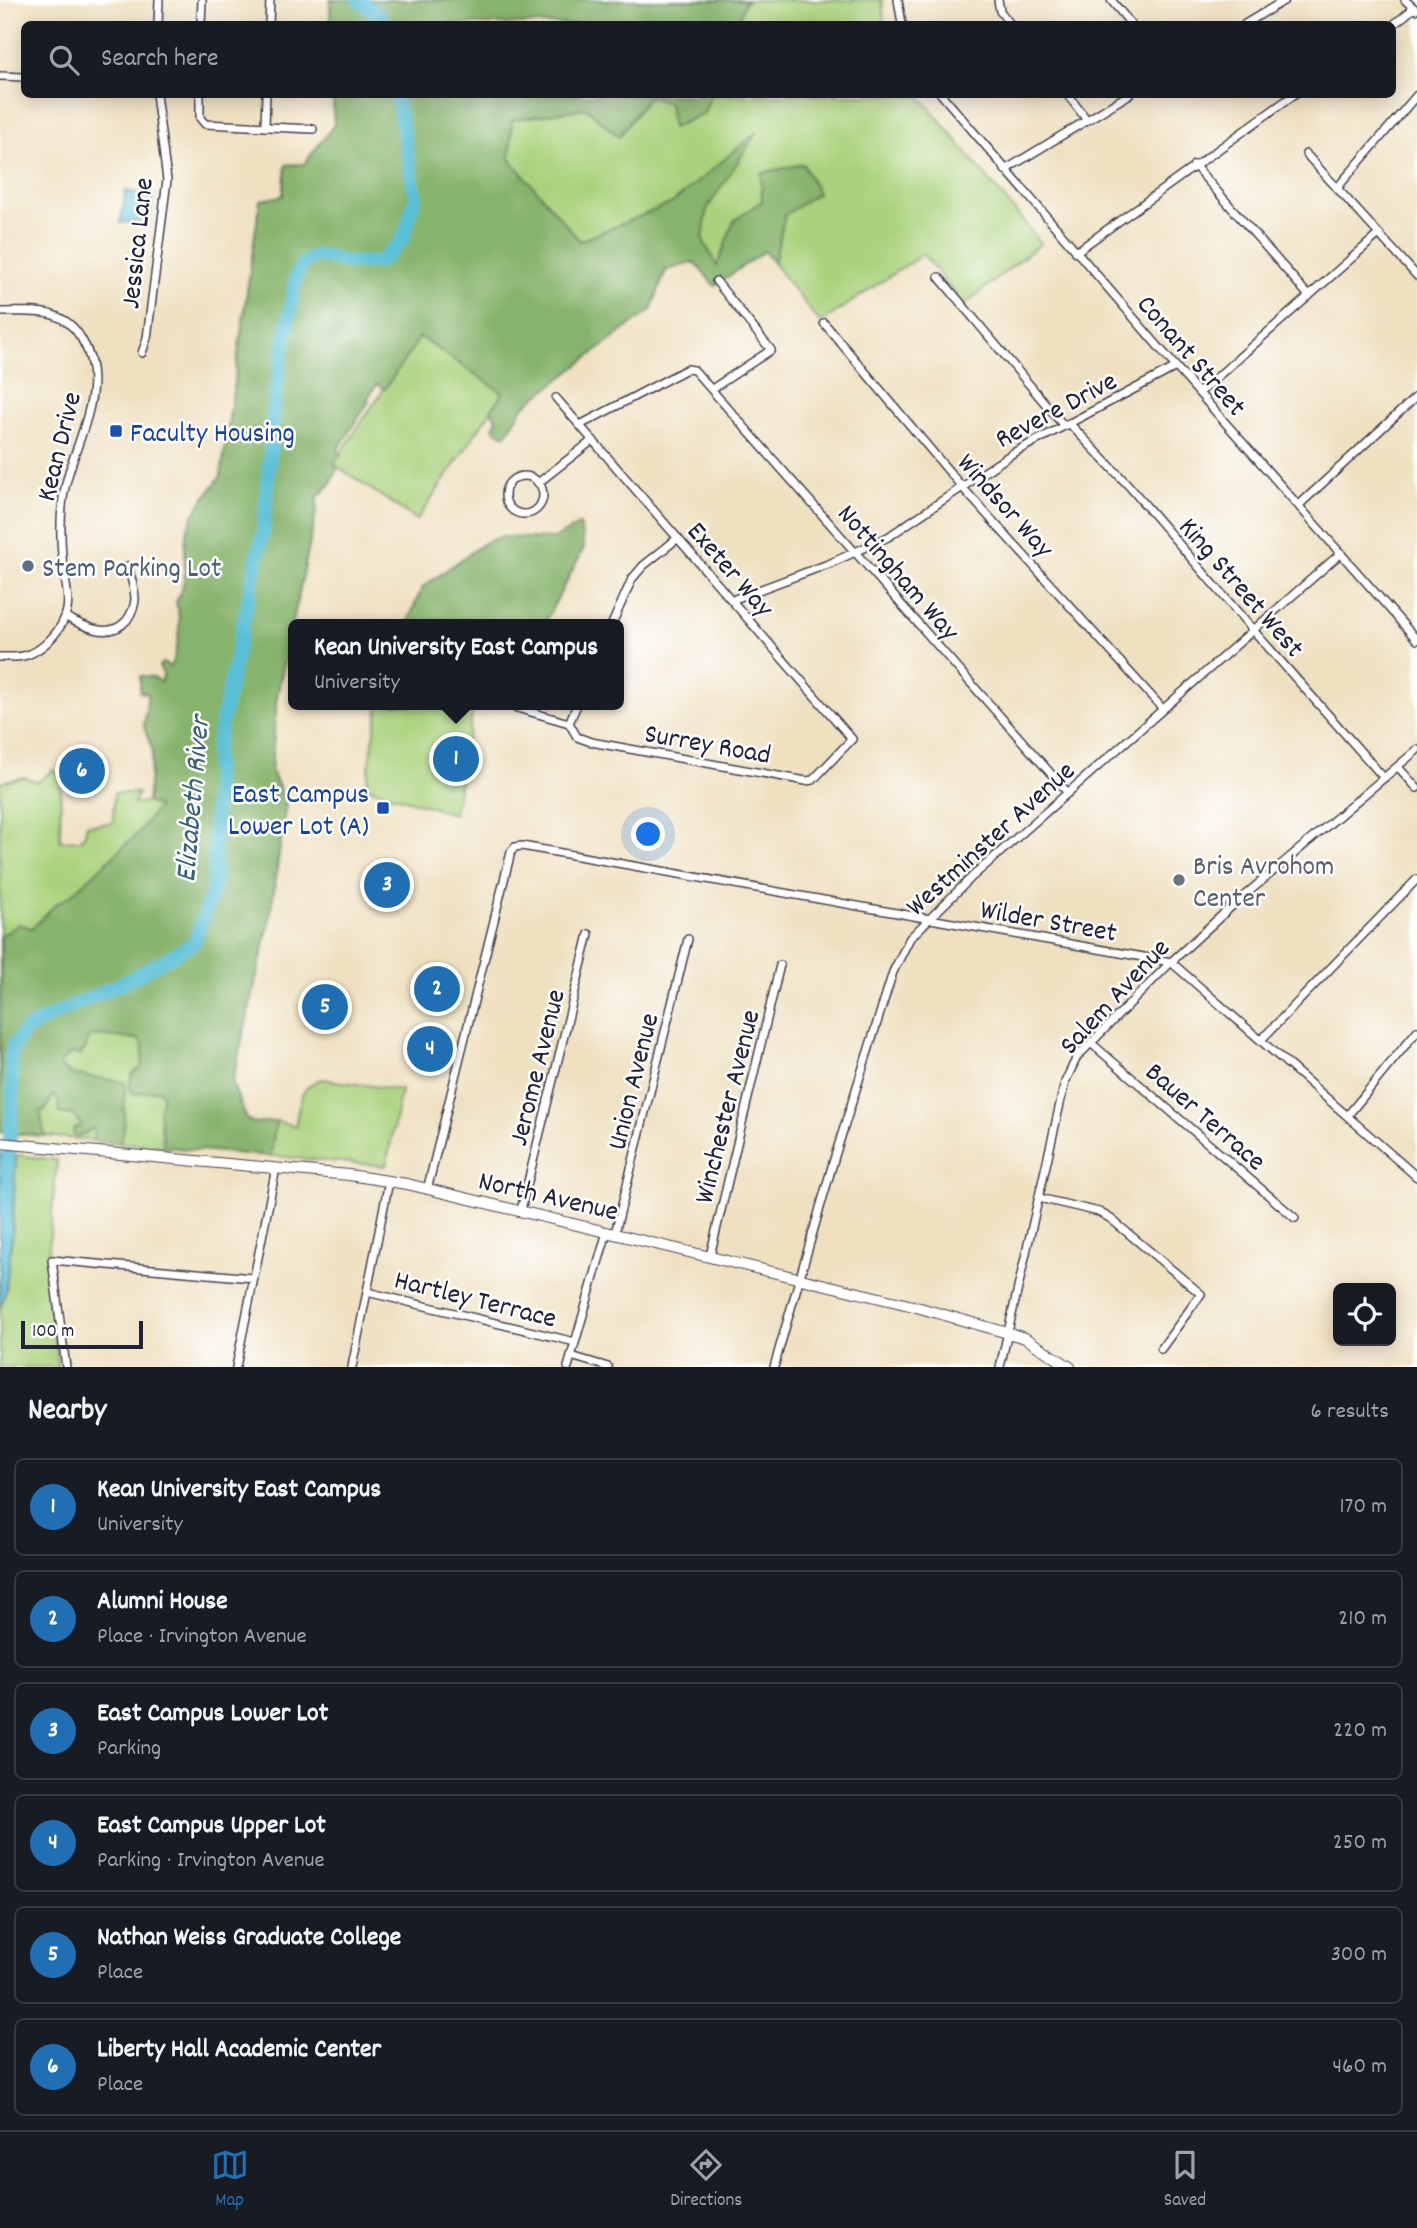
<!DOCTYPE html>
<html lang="en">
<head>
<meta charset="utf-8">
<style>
  :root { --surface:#171b24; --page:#20242c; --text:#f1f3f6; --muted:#9ea1a6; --line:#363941; --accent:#1f6fb2 }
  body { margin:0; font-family:Dekko,sans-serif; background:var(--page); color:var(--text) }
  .controls { position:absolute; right:21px; bottom:21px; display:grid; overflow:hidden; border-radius:10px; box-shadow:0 4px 18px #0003 }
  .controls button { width:63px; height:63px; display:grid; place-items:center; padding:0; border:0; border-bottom:2px solid var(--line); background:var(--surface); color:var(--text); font:35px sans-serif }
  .scale { position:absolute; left:21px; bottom:18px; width:122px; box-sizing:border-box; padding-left:7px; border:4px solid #22223b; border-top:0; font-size:19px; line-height:24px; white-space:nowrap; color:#22223b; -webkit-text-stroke:5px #fff; paint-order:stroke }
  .you { position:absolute; left:649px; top:835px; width:24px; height:24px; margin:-18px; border:5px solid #fff; border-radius:50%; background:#1a73e8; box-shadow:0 0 0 10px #1a73e833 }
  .badge { display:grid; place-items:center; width:46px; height:46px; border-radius:50%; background:var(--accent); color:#fff; font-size:23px; font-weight:700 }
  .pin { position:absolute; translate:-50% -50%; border:4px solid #fff; box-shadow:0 2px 7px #0006 }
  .popup { position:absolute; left:288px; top:619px; width:336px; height:91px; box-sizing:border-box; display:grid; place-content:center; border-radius:10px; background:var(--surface); filter:drop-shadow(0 2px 5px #0005); font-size:23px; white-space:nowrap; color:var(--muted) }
  .popup b { font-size:26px; color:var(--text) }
  .popup::after { content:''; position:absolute; left:50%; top:100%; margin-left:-14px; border:14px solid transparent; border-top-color:var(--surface) }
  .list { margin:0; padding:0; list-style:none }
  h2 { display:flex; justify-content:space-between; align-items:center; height:91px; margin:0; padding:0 28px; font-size:30px }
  h2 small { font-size:23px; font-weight:400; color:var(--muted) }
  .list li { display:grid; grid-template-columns:46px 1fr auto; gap:21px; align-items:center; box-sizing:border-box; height:98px; margin:0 14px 14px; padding:0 14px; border:2px solid var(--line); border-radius:10px }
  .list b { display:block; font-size:26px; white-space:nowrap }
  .list p { margin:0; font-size:23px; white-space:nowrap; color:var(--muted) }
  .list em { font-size:23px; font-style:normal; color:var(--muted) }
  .icon { flex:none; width:38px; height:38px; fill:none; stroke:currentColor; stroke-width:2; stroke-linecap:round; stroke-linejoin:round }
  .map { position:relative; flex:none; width:1417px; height:1367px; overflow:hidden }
  .search { position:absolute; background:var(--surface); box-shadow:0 4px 18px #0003; left:21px; right:21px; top:21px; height:77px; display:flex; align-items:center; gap:18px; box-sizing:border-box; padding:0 24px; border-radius:10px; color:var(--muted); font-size:26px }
  .sheet { height:763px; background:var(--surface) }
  nav { display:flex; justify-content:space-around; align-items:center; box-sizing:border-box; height:98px; border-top:2px solid var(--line); background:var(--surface); font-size:19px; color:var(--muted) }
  nav a { display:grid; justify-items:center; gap:4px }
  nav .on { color:var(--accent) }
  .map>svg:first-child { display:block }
  .green { fill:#aad27c; stroke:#667a5c; stroke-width:2; fill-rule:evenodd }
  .forest { fill:#87b46c; stroke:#546b54; stroke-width:2 }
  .water { fill:#58bfd6; stroke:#3d7088; stroke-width:2 }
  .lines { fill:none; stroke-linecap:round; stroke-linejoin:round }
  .river { stroke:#58bfd6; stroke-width:14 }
  .minor-casing { stroke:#413e4f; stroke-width:10 }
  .secondary-casing { stroke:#413e4f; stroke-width:12 }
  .minor { stroke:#fff; stroke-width:7 }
  .secondary { stroke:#fff; stroke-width:10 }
  .transit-dot { fill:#1a4fb4; stroke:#fff; stroke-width:2.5 }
  .service-dot { fill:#5c6f8a; stroke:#fff; stroke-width:2.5 }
  .worship-dot { fill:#6b7280; stroke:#fff; stroke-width:2.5 }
  .labels { text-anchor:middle; stroke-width:5; stroke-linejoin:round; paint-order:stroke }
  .street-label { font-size:28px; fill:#22223b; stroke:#fff }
  .transit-label { font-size:28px; fill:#164399; stroke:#fff; text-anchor:start }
  .service-label { font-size:28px; fill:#4e5e75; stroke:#fff; text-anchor:start }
  .worship-label { font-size:28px; fill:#5b616d; stroke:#fff; text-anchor:start }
  .water-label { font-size:30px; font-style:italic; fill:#386179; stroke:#fff }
</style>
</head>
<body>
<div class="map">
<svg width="1417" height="1367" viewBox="0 0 1417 1367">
  <rect width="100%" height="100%" fill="#fff"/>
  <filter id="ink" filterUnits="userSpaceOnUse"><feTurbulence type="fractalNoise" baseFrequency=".0143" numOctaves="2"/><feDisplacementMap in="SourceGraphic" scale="14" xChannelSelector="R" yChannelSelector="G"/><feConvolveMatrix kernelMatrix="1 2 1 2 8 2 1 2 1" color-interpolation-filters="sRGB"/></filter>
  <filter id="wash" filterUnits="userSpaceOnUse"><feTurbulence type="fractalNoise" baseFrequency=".00686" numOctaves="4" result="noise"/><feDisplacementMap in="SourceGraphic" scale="28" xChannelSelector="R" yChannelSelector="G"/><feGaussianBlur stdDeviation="1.57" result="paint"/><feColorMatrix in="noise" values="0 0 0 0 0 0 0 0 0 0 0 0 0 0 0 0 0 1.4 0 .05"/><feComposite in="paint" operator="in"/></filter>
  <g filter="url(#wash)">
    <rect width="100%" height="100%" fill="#efe0c0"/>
    <g class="green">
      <path d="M330,0H882L884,24H331Z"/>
      <path d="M333,95H919L1041,243L964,305L923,254L820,323L764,251L715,286L694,262L666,270L651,310L503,393L417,520L338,467L330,485L317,498V508L277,696L271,770L286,803L269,923L232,1083L247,1120L255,1123L276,1121L295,1126C300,1105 298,1086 322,1079L401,1090L386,1166L0,1132V782L24,777L38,782L53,770L61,775L60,841L80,840L85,834L87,825L113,823L114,793H138L133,804L147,802L153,751L144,727L148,693L140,692V676L152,677L161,682L164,675L159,667L160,665L163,663L170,667C179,652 182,619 176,602C191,578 181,558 187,532C193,510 208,494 221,476L260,200L283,196L286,165L304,164L334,125ZM377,384L384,389L340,454L337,451L369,401L367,399Z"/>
      <path d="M379,705H451L473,710L454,814L366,787Z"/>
      <path d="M16,1155L57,1160L48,1255L58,1367H0V1310L12,1236Z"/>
    </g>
    <g class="forest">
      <path d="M330,0H749L745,2L737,24H331Z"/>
      <path d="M333,95H711L704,113L672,128L669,103L648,97L619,137L586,108L512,120L510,159L580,241L672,203L757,132L707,209L703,240L717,266L734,221L762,201L761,173L803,164L818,193L785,215L774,263L764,251L715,286L694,262L666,270L651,310L524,406L506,435L497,432L493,427L497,420L491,410L503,393L420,337L385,389L377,384L367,399L369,401L337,451L341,454L334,464L338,467L330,484L317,498V508L277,696L271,770L286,803L269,923L232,1083L247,1120L255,1123L276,1121L271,1154L270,1156L164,1147L159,1111L163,1097L159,1090L134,1094L129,1088L132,1074L142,1067L143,1045L138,1039L95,1035L88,1038L86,1048L80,1055L72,1053L60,1062V1066L71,1074L125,1082L124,1127L121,1143L93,1141L94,1130L92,1128L86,1133L76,1136L73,1133L74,1128L80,1127V1123L73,1115L60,1113L58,1099L53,1095L46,1110L40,1111L45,1136L0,1132L1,936L19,924L32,928L56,904L71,895L137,834L158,807L147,802L153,751L144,727L148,693L140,692V676L152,677L161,682L164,675L159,667L160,665L163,663L170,667C179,652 182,619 176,602C191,578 181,558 187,532C193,510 208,494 221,476L260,200L283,196L286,165L304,164L334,125Z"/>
      <path d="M580,524L584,548L544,624H407L422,588L484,543L500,537L554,539Z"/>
    </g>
    <g class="water">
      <path d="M126,191L153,195L149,221L120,223Z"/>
      <path d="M0,1154L16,1155L12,1236L6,1289L0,1310Z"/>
    </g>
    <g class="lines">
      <g class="river">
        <path d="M358,0L382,17V24"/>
        <path d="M7,1173L13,1102L11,1057L14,1045L26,1030L49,1017L131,979L194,943L214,887L216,750L264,527L275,396L296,278L302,264L318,255L350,263L380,262L403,240L416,197L396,94"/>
      </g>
    </g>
  </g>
  <g filter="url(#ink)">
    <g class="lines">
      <defs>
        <g id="minor">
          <path d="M898,0L902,24"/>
          <path d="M998,0L1000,11L1010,24"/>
          <path d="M1111,0L1131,24"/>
          <path d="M1405,0L1416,10"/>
          <path d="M158,24L159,0"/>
          <path d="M201,24L202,0"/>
          <path d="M269,24L270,0"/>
          <path d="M1245,24L1285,0"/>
          <path d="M1392,26L1414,8"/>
          <path d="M0,76L24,77"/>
          <path d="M200,94V118L205,124L313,129"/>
          <path d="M941,94L1176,367L1417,640"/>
          <path d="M1067,94L1087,120"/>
          <path d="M265,127L266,94"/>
          <path d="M1306,154L1417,276"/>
          <path d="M1194,165L1309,296"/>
          <path d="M1005,170L1130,94"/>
          <path d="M1337,188L1417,95"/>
          <path d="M1076,252L1295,94"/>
          <path d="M939,277L1064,426"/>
          <path d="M0,312C17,312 36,310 53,315C66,319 74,326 81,338C115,392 66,451 62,507C60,526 61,547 63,566C65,583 72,603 64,619C58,634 42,650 27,655C19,658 8,657 0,657"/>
          <path d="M824,323L962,487L1163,709"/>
          <path d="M142,353L147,338L167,180L156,94"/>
          <path d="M712,389L771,350L716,281"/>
          <path d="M1199,393L1379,234"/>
          <path d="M1069,423L1129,486L1253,630L1384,778"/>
          <path d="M580,425L687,369L694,370L1068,793"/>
          <circle cx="524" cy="495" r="19"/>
          <path d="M538,483L593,440"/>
          <path d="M1299,505L1417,396"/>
          <path d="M732,600L831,563L888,537L1013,453L1176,367"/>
          <path d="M66,617C85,627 110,640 127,620C131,614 135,606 135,599C135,588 130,576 128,566"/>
          <path d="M612,624L632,579L643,566L678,538"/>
          <path d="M510,706L569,723L577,737L591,742L806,781L813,780L852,739L556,398"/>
          <path d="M569,723L577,705"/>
          <path d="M1398,767L1417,788"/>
          <path d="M1261,1040L1417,879"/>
          <path d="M1091,1043L1295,1218"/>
          <path d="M1348,1115L1417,1031"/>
          <path d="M427,1190L511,852L515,847L522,846L1171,962L1417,1177"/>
          <path d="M1039,1198L1099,1212L1111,1219L1201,1294L1161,1349"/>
          <path d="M521,1210L589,934"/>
          <path d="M615,1233L688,939"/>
          <path d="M710,1256L780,965"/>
          <path d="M367,1292L575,1342"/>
          <path d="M571,1356L608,1367"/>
          <path d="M66,1367L52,1260L253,1278"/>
          <path d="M236,1367L276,1168"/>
          <path d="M352,1367L389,1181"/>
          <path d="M568,1367L607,1232"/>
          <path d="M774,1367L835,1156L893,972L910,938L973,876L1341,553"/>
          <path d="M1000,1367L1065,1082L1077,1057L1171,962L1232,906L1417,750"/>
        </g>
        <path id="secondary" d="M0,1143L349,1175L407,1184L913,1306L1025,1338L1070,1367"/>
      </defs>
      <use href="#minor" class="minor-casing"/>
      <use href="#secondary" class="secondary-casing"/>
      <use href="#minor" class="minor"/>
      <use href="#secondary" class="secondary"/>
    </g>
  </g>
  <g class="transit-dot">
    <rect x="109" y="424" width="14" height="14" rx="3.5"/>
    <rect x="376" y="801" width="14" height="14" rx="3.5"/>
  </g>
  <circle class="service-dot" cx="28" cy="566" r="7"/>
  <circle class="worship-dot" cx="1179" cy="880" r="7"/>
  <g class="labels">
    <g class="street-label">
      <text transform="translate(135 243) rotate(-84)" y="10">Jessica Lane</text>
      <text transform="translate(1193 354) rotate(49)" y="10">Conant Street</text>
      <text transform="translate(1055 408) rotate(-28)" y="10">Revere Drive</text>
      <text transform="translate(57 446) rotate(-76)" y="10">Kean Drive</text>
      <text transform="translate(1007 504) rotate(48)" y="10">Windsor Way</text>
      <text transform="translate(732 568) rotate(49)" y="10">Exeter Way</text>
      <text transform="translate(900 571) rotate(49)" y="10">Nottingham Way</text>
      <text transform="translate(1243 586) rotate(49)" y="10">King Street West</text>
      <text transform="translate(708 742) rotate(10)" y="10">Surrey Road</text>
      <text transform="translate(989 837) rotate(-42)" y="10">Westminster Avenue</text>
      <text transform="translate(1049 919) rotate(10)" y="10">Wilder Street</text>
      <text transform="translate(1113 995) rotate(-47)" y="10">Salem Avenue</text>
      <text transform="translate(535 1067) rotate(-76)" y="10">Jerome Avenue</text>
      <text transform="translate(631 1081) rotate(-76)" y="10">Union Avenue</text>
      <text transform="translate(725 1106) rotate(-76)" y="10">Winchester Avenue</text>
      <text transform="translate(1207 1115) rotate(41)" y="10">Bauer Terrace</text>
      <text transform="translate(549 1194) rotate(13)" y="10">North Avenue</text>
      <text transform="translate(476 1297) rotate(14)" y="10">Hartley Terrace</text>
    </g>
    <g class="transit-label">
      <text x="130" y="441">Faculty Housing</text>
      <text x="369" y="802" text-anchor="end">East Campus<tspan x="369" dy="32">Lower Lot (A)</tspan></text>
    </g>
    <g class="service-label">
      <text x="42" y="576">Stem Parking Lot</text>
    </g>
    <g class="worship-label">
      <text x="1193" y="874">Bris Avrohom<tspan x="1193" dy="32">Center</tspan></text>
    </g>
    <g class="water-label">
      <text transform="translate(191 799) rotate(-85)" y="10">Elizabeth River</text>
    </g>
  </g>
</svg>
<div class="controls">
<button><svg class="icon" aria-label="locate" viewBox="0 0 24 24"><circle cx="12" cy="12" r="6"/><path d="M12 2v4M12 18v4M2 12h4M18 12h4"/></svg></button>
</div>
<div class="scale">100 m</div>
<div class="you"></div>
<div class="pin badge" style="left:456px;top:759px">1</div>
<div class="popup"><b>Kean University East Campus</b>University</div>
<div class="pin badge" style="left:437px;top:989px">2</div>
<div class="pin badge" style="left:387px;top:885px">3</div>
<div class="pin badge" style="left:430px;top:1049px">4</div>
<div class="pin badge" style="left:325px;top:1007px">5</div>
<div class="pin badge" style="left:82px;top:771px">6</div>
<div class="search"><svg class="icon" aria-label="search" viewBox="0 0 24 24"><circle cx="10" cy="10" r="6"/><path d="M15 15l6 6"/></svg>Search here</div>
</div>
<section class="sheet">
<h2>Nearby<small>6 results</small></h2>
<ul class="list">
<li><span class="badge">1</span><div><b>Kean University East Campus</b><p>University</p></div><em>170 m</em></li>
<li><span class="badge">2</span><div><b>Alumni House</b><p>Place · Irvington Avenue</p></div><em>210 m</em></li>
<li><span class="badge">3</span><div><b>East Campus Lower Lot</b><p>Parking</p></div><em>220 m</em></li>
<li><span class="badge">4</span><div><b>East Campus Upper Lot</b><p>Parking · Irvington Avenue</p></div><em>250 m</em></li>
<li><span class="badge">5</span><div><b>Nathan Weiss Graduate College</b><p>Place</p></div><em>300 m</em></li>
<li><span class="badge">6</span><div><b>Liberty Hall Academic Center</b><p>Place</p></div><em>460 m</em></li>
</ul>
</section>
<nav>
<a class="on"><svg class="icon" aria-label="map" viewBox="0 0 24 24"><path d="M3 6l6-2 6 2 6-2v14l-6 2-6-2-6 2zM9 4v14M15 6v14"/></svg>Map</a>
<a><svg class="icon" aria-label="directions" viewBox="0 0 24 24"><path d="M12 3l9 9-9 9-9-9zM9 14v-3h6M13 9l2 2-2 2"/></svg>Directions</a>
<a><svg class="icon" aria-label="saved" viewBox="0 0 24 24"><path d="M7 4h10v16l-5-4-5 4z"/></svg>Saved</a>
</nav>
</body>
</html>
